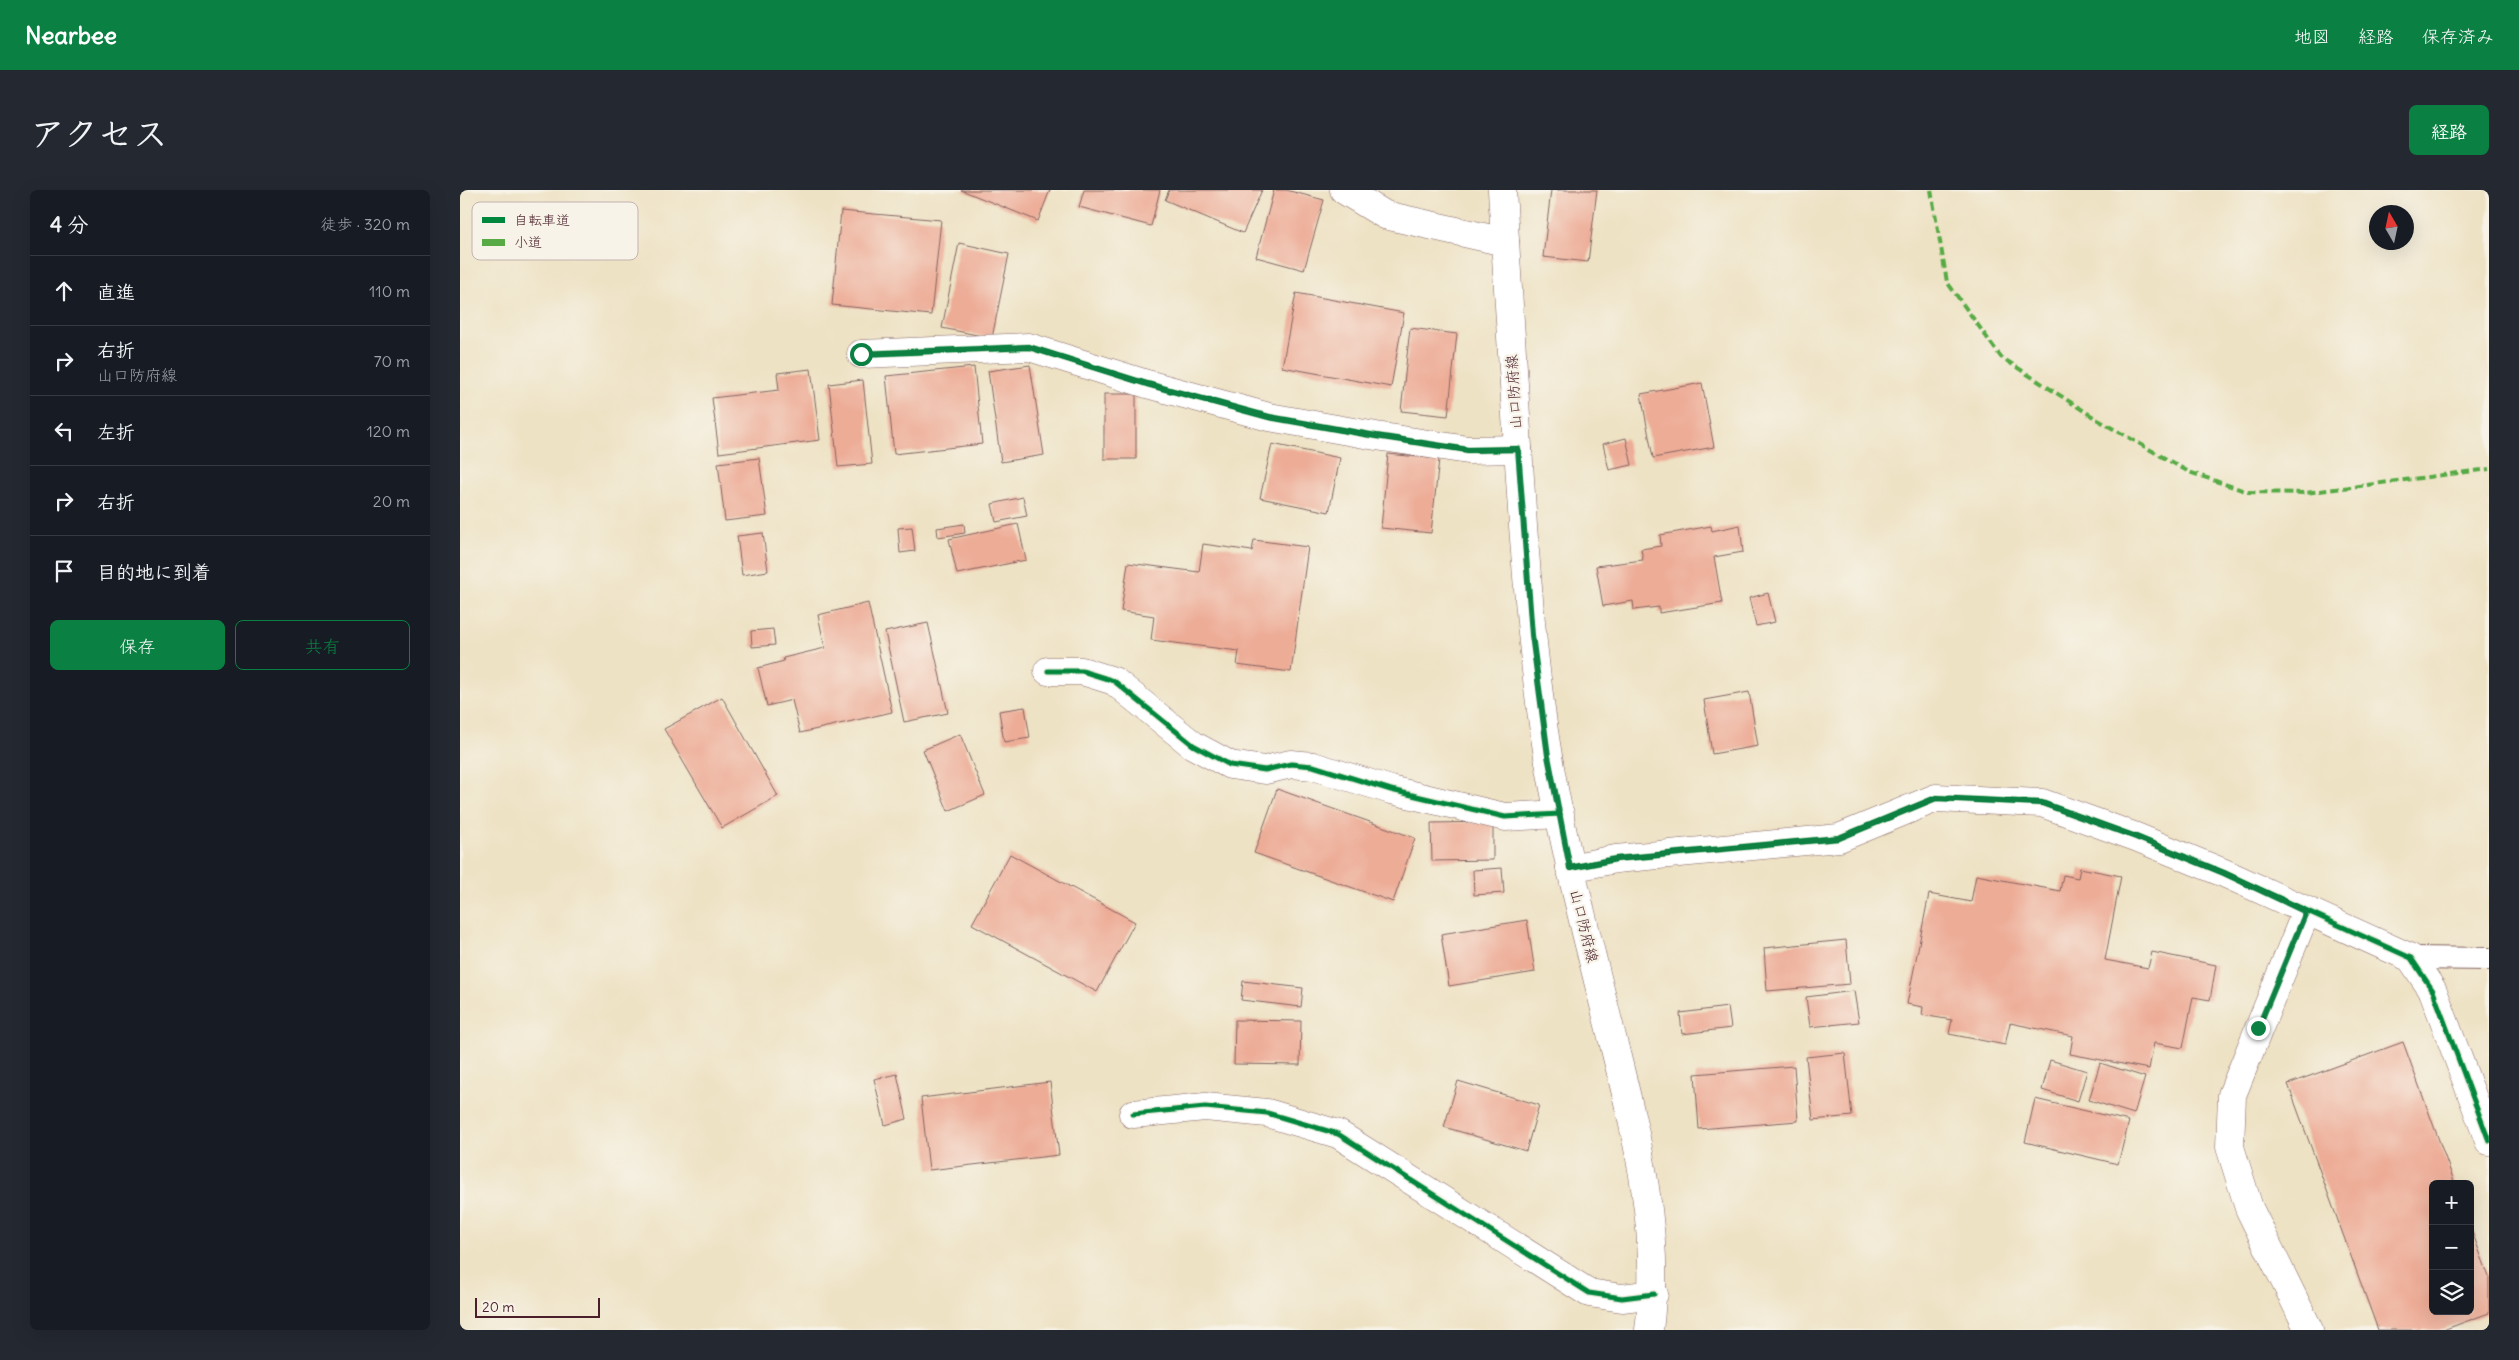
<!DOCTYPE html>
<html lang="ja">
<head>
<meta charset="utf-8">
<style>
  :root { --surface:#171b24; --page:#242831; --text:#f1f3f6; --muted:#9ea1a6; --line:#363941; --accent:#0b8043 }
  body { margin:0; font-family:Delius,"Klee One",sans-serif; background:var(--page); color:var(--text) }
  .controls { position:absolute; right:15px; bottom:15px; display:grid; overflow:hidden; border-radius:8px; box-shadow:0 5px 20px #0002 }
  .controls button { width:45px; height:45px; display:grid; place-items:center; padding:0; border:0; border-bottom:1px solid var(--line); background:var(--surface); color:var(--text); font:25px sans-serif }
  .compass { position:absolute; left:1909px; top:15px; width:45px; height:45px; border-radius:50%; background:var(--surface); box-shadow:0 5px 20px #0002; rotate:351deg }
  .scale { position:absolute; left:15px; bottom:12px; width:125px; box-sizing:border-box; padding-left:5px; border:2px solid #4a1f2b; border-top:0; font-size:14px; line-height:18px; white-space:nowrap; color:#4a1f2b; -webkit-text-stroke:4px #f7f3e8; paint-order:stroke }
  .stop { position:absolute; width:15px; height:15px; margin:-11px; border:4px solid #0b8043; border-radius:50%; background:#fff }
  .stop.end { background:#0b8043; border-color:#fff; box-shadow:0 1px 5px #0008 }
  .list { margin:0; padding:0; list-style:none }
  h2 { display:flex; justify-content:space-between; align-items:center; height:65px; margin:0; padding:0 20px; font-size:21px }
  h2 small { font-size:16px; font-weight:400; color:var(--muted) }
  .list li { display:grid; grid-template-columns:32px 1fr auto; gap:15px; align-items:center; box-sizing:border-box; height:70px; padding:0 20px; border-top:1px solid var(--line) }
  .list b { display:block; font-size:19px; white-space:nowrap }
  .list p { margin:0; font-size:16px; white-space:nowrap; color:var(--muted) }
  .list em { font-size:16px; font-style:normal; color:var(--muted) }
  .actions { display:flex; gap:10px; padding:15px 20px }
  .actions a { flex:1; padding:11px 0; border:1px solid var(--accent); border-radius:8px; text-align:center; font-size:18px; color:var(--accent) }
  .actions .main { background:var(--accent); color:#fff }
  .icon { flex:none; width:28px; height:28px; fill:none; stroke:currentColor; stroke-width:2; stroke-linecap:round; stroke-linejoin:round }
  .map { position:relative; flex:none; width:2029px; height:1140px; overflow:hidden; border-radius:8px }
  header { display:flex; align-items:center; gap:30px; box-sizing:border-box; height:70px; padding:0 25px; background:var(--accent); color:#fff }
  header strong { font-size:24px }
  nav { display:flex; gap:28px; margin-inline-start:auto; font-size:18px }
  .intro { display:flex; align-items:center; justify-content:space-between; box-sizing:border-box; height:120px; padding:0 30px }
  h1 { margin:0; font-size:35px }
  .button { padding:12px 22px; border-radius:8px; background:var(--accent); color:#fff; font-size:18px; font-weight:700 }
  main { display:flex; gap:30px; padding:0 30px }
  aside { flex:1; background:var(--surface); border-radius:8px; box-shadow:0 5px 20px #0002 }
  .map>svg:first-child { display:block }
  .building { fill:#edac96 }
  .lines { fill:none; stroke-linecap:round; stroke-linejoin:round }
  .service-casing { stroke:#836361; stroke-width:24 }
  .minor-casing { stroke:#836361; stroke-width:29 }
  .primary-casing { stroke:#836361; stroke-width:29 }
  .service { stroke:#fff; stroke-width:22 }
  .minor { stroke:#fff; stroke-width:28 }
  .primary { stroke:#fff; stroke-width:28 }
  .quiet { stroke:#57aa44; stroke-width:4; stroke-dasharray:8 4; stroke-linecap:butt }
  .cycleway-casing { stroke:#f7f3e8; stroke-width:8 }
  .cycleway { stroke:#00873e; stroke-width:5 }
  .route { stroke:#0b8043; stroke-width:6 }
  .labels { text-anchor:middle; stroke-width:4.5; stroke-linejoin:round; paint-order:stroke }
  .street-label { font-size:15px; fill:#4a1f2b; stroke:#f7f3e8 }
  .key { fill:#f7f3e8; stroke:#c3b3af; stroke-width:1 }
  .key-label { font-size:14px; fill:#4a1f2b }
</style>
</head>
<body>
<header>
<strong>Nearbee</strong>
<nav><a>地図</a><a>経路</a><a>保存済み</a></nav>
</header>
<div class="intro"><h1>アクセス</h1><a class="button">経路</a></div>
<main>
<aside>
<h2>4 分<small>徒歩 · 320 m</small></h2>
<ul class="list">
<li><svg class="icon" aria-label="ahead" viewBox="0 0 24 24"><path d="M12 20V5M6 11l6-6 6 6"/></svg><div><b>直進</b></div><em>110 m</em></li>
<li><svg class="icon" aria-label="right" viewBox="0 0 24 24"><path d="M7 20v-9h11M14 6l5 5-5 5"/></svg><div><b>右折</b><p>山口防府線</p></div><em>70 m</em></li>
<li><svg class="icon" aria-label="left" viewBox="0 0 24 24"><path d="M17 20v-9H6M10 6l-5 5 5 5"/></svg><div><b>左折</b></div><em>120 m</em></li>
<li><svg class="icon" aria-label="right" viewBox="0 0 24 24"><path d="M7 20v-9h11M14 6l5 5-5 5"/></svg><div><b>右折</b></div><em>20 m</em></li>
<li><svg class="icon" aria-label="arrive" viewBox="0 0 24 24"><path d="M6 21V4h12l-3 4 3 4H6"/></svg><div><b>目的地に到着</b></div></li>
</ul>
<div class="actions"><a class="main">保存</a><a>共有</a></div>
</aside>
<div class="map">
<svg width="2029" height="1140" viewBox="0 0 2029 1140">
  <rect width="100%" height="100%" fill="#f7f3e8"/>
  <filter id="ink" filterUnits="userSpaceOnUse"><feTurbulence type="fractalNoise" baseFrequency=".02" numOctaves="2"/><feDisplacementMap in="SourceGraphic" scale="10" xChannelSelector="R" yChannelSelector="G"/><feConvolveMatrix kernelMatrix="1 2 1 2 8 2 1 2 1" color-interpolation-filters="sRGB"/></filter>
  <filter id="wash" filterUnits="userSpaceOnUse"><feTurbulence type="fractalNoise" baseFrequency=".0096" numOctaves="4" result="noise"/><feDisplacementMap in="SourceGraphic" scale="20" xChannelSelector="R" yChannelSelector="G"/><feGaussianBlur stdDeviation="1.12" result="paint"/><feColorMatrix in="noise" values="0 0 0 0 0 0 0 0 0 0 0 0 0 0 0 0 0 1.4 0 .05"/><feComposite in="paint" operator="in"/></filter>
  <g filter="url(#wash)">
    <rect width="100%" height="100%" fill="#eee2c4"/>
    <g id="blocks">
      <g class="building">
        <path d="M501,0H590L578,31Z"/>
        <path d="M624,0H700L691,36L619,17Z"/>
        <path d="M709,0H802L783,43L705,10Z"/>
        <path d="M814,0H826L864,10L844,80L796,67Z"/>
        <path d="M1091,0H1137L1128,72L1083,67Z"/>
        <path d="M381,21L481,30L471,125L372,115Z"/>
        <path d="M499,53L549,64L532,148L482,138Z"/>
        <path d="M836,103L944,123L931,197L822,177Z"/>
        <path d="M950,138L997,144L988,226L941,221Z"/>
        <path d="M570,175L584,265L541,272L528,181Z"/>
        <path d="M514,177L522,254L434,264L426,186Z"/>
        <path d="M351,179L360,250L259,263L252,208L319,200L317,183Z"/>
        <path d="M403,190L412,274L378,277L369,194Z"/>
        <path d="M1242,193L1254,257L1193,268L1181,204Z"/>
        <rect x="644" y="204" width="32" height="65"/>
        <path d="M1166,248L1172,275L1149,280L1143,254Z"/>
        <path d="M812,254L880,268L869,322L800,308Z"/>
        <path d="M928,264L979,269L971,343L921,338Z"/>
        <path d="M299,268L307,326L265,331L258,273Z"/>
        <path d="M563,307L567,326L536,332L532,314Z"/>
        <path d="M504,334L505,343L478,347L477,338Z"/>
        <path d="M558,334L566,370L497,384L489,349Z"/>
        <path d="M1280,335L1283,362L1254,367L1262,413L1199,423V417L1174,420L1173,411L1143,416L1136,376L1183,370L1181,359L1201,356L1200,345L1251,336L1252,341Z"/>
        <path d="M452,337L455,361L440,363L438,338Z"/>
        <path d="M303,343L308,381L282,385L277,346Z"/>
        <path d="M794,350L848,357L831,482L777,475L779,461L691,450L694,426L661,421L668,373L739,382L743,354L792,361Z"/>
        <path d="M1308,403L1315,432L1296,436L1289,408Z"/>
        <path d="M408,413L432,522L340,543L332,510L307,516L298,478L324,471L323,468L365,458L358,425Z"/>
        <path d="M468,433L488,523L444,532L425,442Z"/>
        <path d="M313,439L315,455L292,457L291,441Z"/>
        <path d="M1289,502L1298,556L1252,564L1244,510Z"/>
        <path d="M262,507L318,606L262,638L204,539Z"/>
        <path d="M565,517L570,548L544,552L539,521Z"/>
        <path d="M500,544L525,605L488,621L463,560Z"/>
        <path d="M817,599L955,648L933,712L794,663Z"/>
        <path d="M1033,632V670L972,671L971,633Z"/>
        <path d="M550,664L675,732L637,802L512,734Z"/>
        <path d="M1042,678L1044,703L1014,705L1013,680Z"/>
        <path d="M1620,678L1661,686L1645,770L1688,778L1692,762L1756,775L1750,810L1733,807L1723,858L1694,853L1689,879L1610,864L1613,846L1550,833L1545,855L1489,844L1492,830L1462,825L1463,817L1447,814L1469,704L1511,712L1516,685L1600,701L1603,685L1618,688Z"/>
        <path d="M1067,730L1075,782L989,796L981,744Z"/>
        <path d="M1386,750L1390,794L1307,801L1304,758Z"/>
        <path d="M783,791L843,798L841,817L781,810Z"/>
        <path d="M1394,801L1399,832L1350,837L1346,807Z"/>
        <path d="M1268,817L1271,838L1222,844L1220,823Z"/>
        <path d="M775,830L841,831L840,875L774,874Z"/>
        <path d="M1943,852L1995,994H1973V1121H2010V1036L2029,1087V1123L1983,1140H1918L1828,894Z"/>
        <path d="M1385,863L1392,926L1353,930L1346,867Z"/>
        <path d="M1590,870L1627,881L1618,911L1582,900Z"/>
        <path d="M1640,873L1685,887L1674,924L1629,910Z"/>
        <path d="M1334,876L1338,931L1239,939L1235,884Z"/>
        <path d="M437,884L447,929L425,935L414,889Z"/>
        <path d="M998,891L1079,915L1066,961L984,937Z"/>
        <path d="M590,892L599,965L469,980L461,908Z"/>
        <path d="M1575,909L1669,931L1658,974L1565,952Z"/>
      </g>
    </g>
  </g>
  <g filter="url(#ink)">
    <use href="#blocks" fill-opacity="0" stroke="#836361" stroke-width="1"/>
    <g class="lines">
      <defs>
        <path id="service" d="M1951,768L2029,769"/>
        <g id="minor">
          <path d="M884,0L925,25L1045,52"/>
          <path d="M401,164L569,157L687,194L809,227L916,246L1008,260L1058,259"/>
          <path d="M588,481H622L654,491L733,555L770,575L805,580L831,574L853,576L931,600L1045,627L1100,624"/>
          <path d="M1110,678L1156,669L1379,648L1476,608L1582,613L1676,647L1764,683L1951,768L1973,801L2029,951"/>
          <path d="M1846,722L1772,905L1770,957L1789,1018L1849,1140"/>
          <path d="M673,924L745,917L807,923L878,944L1129,1103L1162,1108L1194,1104"/>
        </g>
        <path id="primary" d="M1042,0C1049,112 1055,224 1063,336C1069,413 1075,490 1088,566C1104,659 1128,751 1151,843C1175,939 1202,1041 1189,1140"/>
      </defs>
      <use href="#service" class="service-casing"/>
      <use href="#minor" class="minor-casing"/>
      <use href="#primary" class="primary-casing"/>
      <use href="#service" class="service"/>
      <use href="#minor" class="minor"/>
      <use href="#primary" class="primary"/>
      <path class="quiet" d="M1471,0L1487,92L1541,167L1638,230L1729,282L1788,302L1845,303L2029,279"/>
      <defs>
        <g id="cycleway">
          <path d="M401,164L569,157L687,194L809,227L916,246L1008,260L1058,259"/>
          <path d="M588,481H622L654,491L733,555L770,575L805,580L831,574L853,576L931,600L1045,627L1100,624"/>
          <path d="M1110,678L1156,669L1379,648L1476,608L1582,613L1676,647L1764,683L1951,768L1973,801L2029,951"/>
          <path d="M673,924L745,917L807,923L878,944L1129,1103L1162,1108L1194,1104"/>
        </g>
      </defs>
      <use href="#cycleway" class="cycleway-casing"/>
      <use href="#cycleway" class="cycleway"/>
    </g>
  </g>
  <g class="lines" filter="url(#ink)">
    <path class="route" d="M401,164L569,157L687,194L809,227L916,246L1008,260L1058,259L1072,445L1088,566L1110,678L1156,669L1379,648L1476,608L1582,613L1676,647L1764,683L1846,722L1798,838"/>
  </g>
  <g class="labels">
    <g class="street-label">
      <text transform="translate(1054 202) rotate(-94)" y="5">山口防府線</text>
      <text transform="translate(1124 736) rotate(76)" y="5">山口防府線</text>
    </g>
  </g>
  <rect x="12" y="12" width="166" height="58" rx="8" class="key"/>
  <rect x="22" y="27" width="23" height="6" fill="#00873e"/>
  <rect x="22" y="49" width="23" height="7" fill="#57aa44"/>
  <g class="key-label">
    <text x="54" y="35">自転車道</text>
    <text x="54" y="57">小道</text>
  </g>
</svg>
<div class="controls">
<button>+</button>
<button>−</button>
<button><svg class="icon" aria-label="layers" viewBox="0 0 24 24"><path d="M12 4l9 5-9 5-9-5zM3 14l9 5 9-5"/></svg></button>
</div>
<svg class="compass" viewBox="-18 -18 36 36"><path d="M0-13l5 13h-10z" fill="#e53935"/><path d="M0 13l5-13h-10z" fill="#9ea1a6"/></svg>
<div class="scale">20 m</div>
<div class="stop" style="left:401px;top:164px"></div>
<div class="stop end" style="left:1798px;top:838px"></div>
</div>
</main>
</body>
</html>
